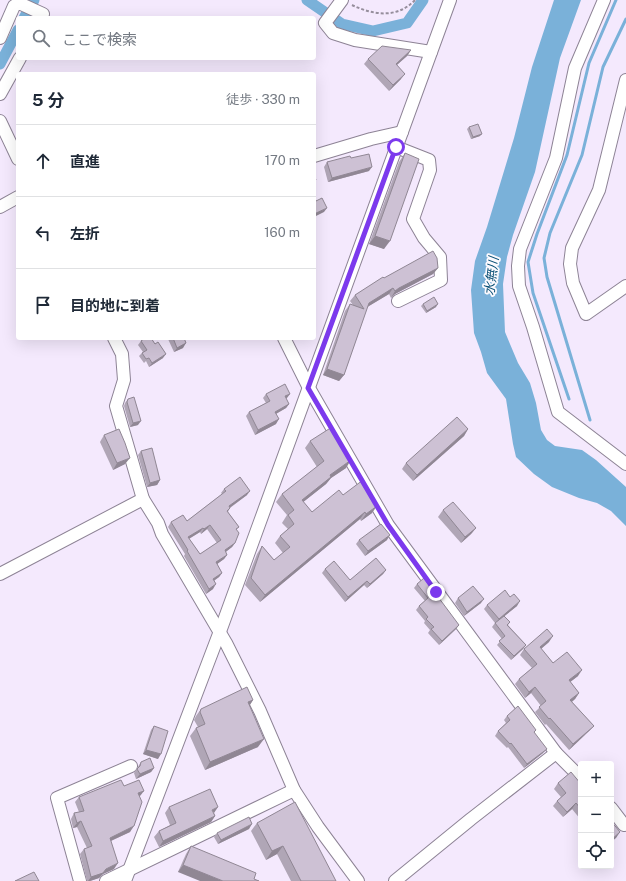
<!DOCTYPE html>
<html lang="ja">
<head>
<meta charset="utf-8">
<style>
  :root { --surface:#fff; --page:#f2f2f3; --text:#1f2937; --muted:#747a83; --line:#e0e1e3 }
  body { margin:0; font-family:"Public Sans","Noto Sans JP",sans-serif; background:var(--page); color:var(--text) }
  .controls { position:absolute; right:12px; bottom:12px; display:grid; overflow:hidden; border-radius:4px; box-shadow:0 4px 16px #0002 }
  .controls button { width:36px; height:36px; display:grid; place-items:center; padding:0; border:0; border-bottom:1px solid var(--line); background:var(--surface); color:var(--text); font:20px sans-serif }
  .stop { position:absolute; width:12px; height:12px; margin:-9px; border:3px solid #7c3aed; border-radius:50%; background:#fff }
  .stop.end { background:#7c3aed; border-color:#fff; box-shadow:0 1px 4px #0008 }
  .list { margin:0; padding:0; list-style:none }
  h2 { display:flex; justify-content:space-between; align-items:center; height:52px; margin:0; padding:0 16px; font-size:17px }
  h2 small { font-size:13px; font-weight:400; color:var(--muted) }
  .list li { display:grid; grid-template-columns:26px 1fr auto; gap:12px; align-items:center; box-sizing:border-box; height:72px; padding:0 16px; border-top:1px solid var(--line) }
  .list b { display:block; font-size:15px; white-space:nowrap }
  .list em { font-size:13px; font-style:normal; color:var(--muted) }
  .icon { flex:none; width:22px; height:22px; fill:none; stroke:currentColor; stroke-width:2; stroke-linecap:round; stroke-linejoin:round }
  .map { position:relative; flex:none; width:626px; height:881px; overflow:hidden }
  .search { position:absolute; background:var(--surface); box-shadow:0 4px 16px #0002; left:16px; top:16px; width:300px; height:44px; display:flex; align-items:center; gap:10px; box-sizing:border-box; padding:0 14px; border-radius:4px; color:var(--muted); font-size:15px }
  .panel { position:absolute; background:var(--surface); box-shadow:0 4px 16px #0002; left:16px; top:72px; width:300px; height:268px; border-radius:4px }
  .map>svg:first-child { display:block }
  .water { fill:#7ab1d9 }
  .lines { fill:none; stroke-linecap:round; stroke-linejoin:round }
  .stream { stroke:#7ab1d9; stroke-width:3 }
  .canal { stroke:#7ab1d9; stroke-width:11 }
  .minor-casing { stroke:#8d8395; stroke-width:14 }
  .path { stroke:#968e9c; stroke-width:2; stroke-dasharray:3 2; stroke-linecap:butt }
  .minor { stroke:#fff; stroke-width:12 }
  .wall { fill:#b0a6b6; fill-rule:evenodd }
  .shaded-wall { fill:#908794 }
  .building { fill:#cdc1d4; stroke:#908794; fill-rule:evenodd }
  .route { stroke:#7c3aed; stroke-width:5 }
  .labels { text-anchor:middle; stroke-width:3.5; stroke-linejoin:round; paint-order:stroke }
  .water-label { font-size:13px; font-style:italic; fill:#0a5076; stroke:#fcfafe }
</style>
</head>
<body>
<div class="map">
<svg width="626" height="881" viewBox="0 0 626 881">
  <rect width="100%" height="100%" fill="#f4e9fd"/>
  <path class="water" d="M554,0H581L560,58L535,172L513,235L507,257L503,284L505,332L518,363L530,383L536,403L541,430L547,440L555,446L582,450L596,460L626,487V526L611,511L597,503L579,498L552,487L534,474L516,457L513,444L506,399L487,373L481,352L474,333L471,290L475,261L487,227L514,138L532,67Z"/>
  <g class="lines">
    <g class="stream">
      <path d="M569,399L533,293L528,262L537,234L567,155L589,63L616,0"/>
      <path d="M590,420L547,277L544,258L550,233L582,155L603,67L626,19"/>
    </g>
    <g class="canal">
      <path d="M307,0L342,24L373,31L407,23L423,0"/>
      <path d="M24,18L34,0"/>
      <path d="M0,64L18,30"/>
    </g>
    <defs>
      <g id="minor">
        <path d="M342,0L325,23L333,33L355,40L431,52"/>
        <path d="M604,0L575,68L556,158L520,249L518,266L519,286L533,327L558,412L626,464"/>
        <path d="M0,38L14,6L19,3L43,14L41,18"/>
        <path d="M626,80L599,190L572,248L570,264L573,283L586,314L626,286"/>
        <path d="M0,94L20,58"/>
        <path d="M0,121L18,159"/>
        <path d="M396,147L429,160L430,170L413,219L424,238L440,257L441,280L398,301"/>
        <path d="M314,156L371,139L402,132"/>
        <path d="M0,207L18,197"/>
        <path d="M114,338L122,354L124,380L116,406L143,499L158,523L162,534L226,643L260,711L294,790L318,827L358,881"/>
        <path d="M284,338L309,388L388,525L556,753L581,778"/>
        <path d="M0,574L143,499"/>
        <path d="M611,808L624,825"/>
        <path d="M80,881L57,798L131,766"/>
        <path d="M106,881L294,790"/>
        <path d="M125,881L222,626L450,0"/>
        <path d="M395,881L471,819L556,753"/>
      </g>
    </defs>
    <use href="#minor" class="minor-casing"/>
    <path class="path" d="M352,5C373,15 397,19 415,0"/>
    <use href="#minor" class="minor"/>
  </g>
  <g class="wall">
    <path d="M411,50L407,56L397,65L401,79L389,91L364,64L368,59Z"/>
    <path d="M469,127L480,136L471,139L467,129Z"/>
    <path d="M405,153L384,249L369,244L399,162Z"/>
    <path d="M351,158L369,171L328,182L324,167L327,162Z"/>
    <path d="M438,268L433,274L395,294L391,298L389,294L367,307L344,375L339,381L323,375L345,311L350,304L353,305L350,301L355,295L384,278Z"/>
    <path d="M423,304L436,307L426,313L421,306Z"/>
    <path d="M169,338H184L183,348L174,352L168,339Z"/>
    <path d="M141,341L163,358L149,367L146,361L144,363L139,356L143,352L138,345Z"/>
    <path d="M266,394L287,398L286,399L289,404L286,408L276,414V424L255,435L246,416L249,412L266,403L263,398Z"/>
    <path d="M128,399L138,425L130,427L124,406L125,403Z"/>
    <path d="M468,429L464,436L413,481L402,469L406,463Z"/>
    <path d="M104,435L125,464L113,470L100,442Z"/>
    <path d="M310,441L346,468L331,478L326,484L303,502L312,512L343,495L372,513L361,521L360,519L260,602L245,585L257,554L262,546L274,560L283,553L275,543L280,536L288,529L282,523L287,515L276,502L282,494L317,467L305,448Z"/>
    <path d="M141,451L160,480L157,485L147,487L138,455Z"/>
    <path d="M224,489L247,495L230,508L228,512L239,527L236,530L235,543L232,547L225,552L227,555L224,559L217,564L222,573L219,577L214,581L213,589L206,594L184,556L185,554L168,527L171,522L187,521L222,494L221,493ZM207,529L217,543L200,554L189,539L200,532L201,534Z"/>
    <path d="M443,510L476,528L471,534L461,543L438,517Z"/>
    <path d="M359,540H387L365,556L356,544Z"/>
    <path d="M325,569L350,580L386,570L383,574L367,588L364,585L345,602L322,573Z"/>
    <path d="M417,584L459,625L456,629L439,645L428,633L430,630L424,623L425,621L416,610L419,606L425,601L414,588Z"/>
    <path d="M458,598L481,603L464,616L455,603Z"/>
    <path d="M487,605L517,606L504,616L510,622L508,625L526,645L523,649L511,660L497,645L502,639L492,627L495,623L484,609Z"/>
    <path d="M549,642L541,649L553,663L578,676L570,682L579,693L575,699L572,702L594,726L589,731L569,750L546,724L545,725L535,712L541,706L531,693L525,698L515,684L519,679L532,668L520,655L524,649Z"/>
    <path d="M253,700L249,706L258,747L205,770L190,736L196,728L198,727L194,720L196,716L201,709Z"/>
    <path d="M507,716L536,730L534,733L543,753L524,768L508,747L507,748L495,736L498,731L506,723L504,720Z"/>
    <path d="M154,726L158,759L143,754L151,730Z"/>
    <path d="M141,762L154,768L151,772L136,779L134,773Z"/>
    <path d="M558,783L581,784V820L572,809L563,817L553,806L557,801L561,797L554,789Z"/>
    <path d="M124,786L139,796L130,832L111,841L114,869L103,874L99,878L90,881H87L80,854L84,849L87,848L77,827L73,828L71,819L74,813L79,812L75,802L79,797Z"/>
    <path d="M169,807L214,813L215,816L211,822L159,847L154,837L159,831L170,825L165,813Z"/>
    <path d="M257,823L336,881H291L277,854L266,860L251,831Z"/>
    <path d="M249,829L218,844L214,837L217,833Z"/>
    <path d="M191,846L254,879L178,872L186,854Z"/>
  </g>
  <g class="shaded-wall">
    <path d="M411,50L407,56L392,69L396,64Z"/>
    <path d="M405,74L401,79L389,91L393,85Z"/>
    <path d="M482,134L480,136L471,139L473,137Z"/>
    <path d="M372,167L369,171L328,182L332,178Z"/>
    <path d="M327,208L324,212L314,217V214Z"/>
    <path d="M375,236L390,241L384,249L369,244Z"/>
    <path d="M438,268L433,274L395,294L391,298L395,291L399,288Z"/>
    <path d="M393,288L389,294L364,309L369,303Z"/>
    <path d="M438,304L436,307L426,313L427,311Z"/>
    <path d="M186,343L183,348L174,352L177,348Z"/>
    <path d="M166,354L163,358L149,367L152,363Z"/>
    <path d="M327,369L344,375L339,381L323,375Z"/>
    <path d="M290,394L287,398L282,401L285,396Z"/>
    <path d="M289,404L286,408L272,416L275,412Z"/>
    <path d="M279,419L276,424L255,435L258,430Z"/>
    <path d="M141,421L138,425L130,427L133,423Z"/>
    <path d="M468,429L464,436L413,481L417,475Z"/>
    <path d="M130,458L125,464L113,470L117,463Z"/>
    <path d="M351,460L346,468L331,478L326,484L297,507L302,500L330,475Z"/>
    <path d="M160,480L157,485L147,487L150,483Z"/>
    <path d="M250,491L247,495L225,511L229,506Z"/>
    <path d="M377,506L372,513L361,521L366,514Z"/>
    <path d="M365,512L360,519L260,602L265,595Z"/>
    <path d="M210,525L207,529L201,534L204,529Z"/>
    <path d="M203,528L200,532L185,541L188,537Z"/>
    <path d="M476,528L471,534L461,543L465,537Z"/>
    <path d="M390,535L387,540L365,556L368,551Z"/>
    <path d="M235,543L232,547L222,555L225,550Z"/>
    <path d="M227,555L224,559L213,567L216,562Z"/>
    <path d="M386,570L383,574L367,588L370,584Z"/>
    <path d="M222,573L219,577L210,583L213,579Z"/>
    <path d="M367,581L364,585L345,602L348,597Z"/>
    <path d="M216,584L213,589L206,594L209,589Z"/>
    <path d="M484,599L481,603L464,616L467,612Z"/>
    <path d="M520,601L517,606L496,623L499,619Z"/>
    <path d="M459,625L456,629L439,645L442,641Z"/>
    <path d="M553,636L549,642L536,653L540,647Z"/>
    <path d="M526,645L523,649L511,660L514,656Z"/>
    <path d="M582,670L578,676L565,686L569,680Z"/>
    <path d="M535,687L531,693L525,698L529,692Z"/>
    <path d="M579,693L575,699L566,706L570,700Z"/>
    <path d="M253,700L248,708V702Z"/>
    <path d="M594,726L589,731L569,750L573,744Z"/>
    <path d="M264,739L258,747L205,770L210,762Z"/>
    <path d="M547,749L543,753L524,768L527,764Z"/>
    <path d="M146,750L161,754L158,759L143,754Z"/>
    <path d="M154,768L151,772L136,779L140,774Z"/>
    <path d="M144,791L140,796L134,798L138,793Z"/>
    <path d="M576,803L572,809L563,817L567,812Z"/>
    <path d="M218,807L214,813L212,810Z"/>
    <path d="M215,816L211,822L159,847L163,841Z"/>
    <path d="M81,821L77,827L73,828L77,823Z"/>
    <path d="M252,824L249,829L218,844L221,840Z"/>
    <path d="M134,826L130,832L106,843L110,838Z"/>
    <path d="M620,832L616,838L611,842V840Z"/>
    <path d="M283,846L277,854L266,860L272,851Z"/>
    <path d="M118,863L114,869L103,874L99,878L90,881H88L91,877Z"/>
    <path d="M183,865L223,881H200L178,872Z"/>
  </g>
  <g class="building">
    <path d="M382,46L411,50L396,64L405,74L393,85L368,59Z"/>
    <path d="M478,124L482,134L473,137L469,127Z"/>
    <path d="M405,153L419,159L390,241L375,236Z"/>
    <path d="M369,154L372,167L332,178L327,162L350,156L351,158Z"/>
    <path d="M314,175L316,180L314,181Z"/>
    <path d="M314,197L316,201L322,198L327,208L314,214Z"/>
    <path d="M433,251L437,258L438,268L399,288L395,291L393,288L369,303L344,375L327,369L350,304L364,309L355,295L383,277L384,278Z"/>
    <path d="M434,297L438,304L427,311L423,304Z"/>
    <path d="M145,338H151L155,344L158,342L166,354L152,363L149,358L146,359L142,353L147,350L141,341Z"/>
    <path d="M173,338H184L186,343L177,348Z"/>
    <path d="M285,384L290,394L285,396L289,404L275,412L279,419L258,430L249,412L270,401L266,394Z"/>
    <path d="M134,397L141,421L133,423L127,402L128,399Z"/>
    <path d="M457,417L468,429L417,475L406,463Z"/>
    <path d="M332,427L351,460L330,475L331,477L302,500L312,512L339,490L343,495L363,480L377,506L366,514L365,512L265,595L251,578L262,546L274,560L290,547L280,536L294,524L288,515L294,510L282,494L324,461L310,441Z"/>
    <path d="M119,429L125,443L130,458L117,463L104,435Z"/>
    <path d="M152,448L160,480L150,483L141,451Z"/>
    <path d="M240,477L250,491L229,506L230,508L227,511L239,527L236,529L239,533L235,543L225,550L227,555L216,562L222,573L213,579L216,584L209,589L187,551L188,550L171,522L183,515L187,521L226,491L224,489ZM210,525L221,540L200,554L188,537L203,528L204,529Z"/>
    <path d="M453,502L476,528L465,537L443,510Z"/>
    <path d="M381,524L390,535L368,551L359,540Z"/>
    <path d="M376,558L386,570L370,584L367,581L348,597L325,569L334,561L350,580Z"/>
    <path d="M424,578L459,625L442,641L431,629L434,627L426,619L428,617L419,606L428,598L417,584Z"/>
    <path d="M473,586L484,599L467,612L458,598Z"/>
    <path d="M505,590L510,597L514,594L520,601L499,619L487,605Z"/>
    <path d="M504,616L510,622L507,625L526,645L514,656L499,641L505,636L495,623Z"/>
    <path d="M547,629L553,636L540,647L553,663L567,652L582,670L569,680L579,693L570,700L594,726L573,744L550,718L549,719L539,707L546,701L535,687L529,692L519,679L537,664L524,649Z"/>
    <path d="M247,687L253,700L248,702L264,739L210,762L196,728L205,724L200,712L201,709Z"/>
    <path d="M518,706L536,730L534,732L547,749L527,764L511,743L510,744L498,731L510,720L507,716Z"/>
    <path d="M154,726L168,731L161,754L146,750Z"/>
    <path d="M150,758L154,768L140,774L137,769L140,766L141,762Z"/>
    <path d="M571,772L581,784V809L576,803L567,812L557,801L566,793L558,783Z"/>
    <path d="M121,780L124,786L139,780L144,791L138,793L142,802L134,826L110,838L118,863L106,869L103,873L91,877L84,849L92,846L81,821L77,823L74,813L84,811L79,797Z"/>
    <path d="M210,789L218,807L212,810L215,816L163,841L159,831L176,823L169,807Z"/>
    <path d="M295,802L336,881H301L283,846L272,851L257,823Z"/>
    <path d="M249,817L252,824L221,840L217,833Z"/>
    <path d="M611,821L620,832L611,840Z"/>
    <path d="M191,846L256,873L254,879L259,881H223L183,865Z"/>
    <path d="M34,872L39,881H15Z"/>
  </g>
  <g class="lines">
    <path class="route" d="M396,147L308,388L388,525L436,592"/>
  </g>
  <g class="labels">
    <g class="water-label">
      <text transform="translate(491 276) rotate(-83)" y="5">水無川</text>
    </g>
  </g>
</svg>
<div class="controls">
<button>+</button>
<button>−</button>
<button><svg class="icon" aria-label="locate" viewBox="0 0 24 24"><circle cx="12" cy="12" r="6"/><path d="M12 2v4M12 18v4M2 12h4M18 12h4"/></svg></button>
</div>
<div class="stop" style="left:396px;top:147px"></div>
<div class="stop end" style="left:436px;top:592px"></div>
<div class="search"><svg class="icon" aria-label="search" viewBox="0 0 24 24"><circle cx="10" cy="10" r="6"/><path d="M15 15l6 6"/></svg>ここで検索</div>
<section class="panel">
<h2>5 分<small>徒歩 · 330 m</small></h2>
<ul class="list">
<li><svg class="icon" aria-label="ahead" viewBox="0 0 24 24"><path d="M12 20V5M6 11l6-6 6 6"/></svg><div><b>直進</b></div><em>170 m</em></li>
<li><svg class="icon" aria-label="left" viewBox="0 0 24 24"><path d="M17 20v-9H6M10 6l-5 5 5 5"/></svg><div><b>左折</b></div><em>160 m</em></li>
<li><svg class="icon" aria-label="arrive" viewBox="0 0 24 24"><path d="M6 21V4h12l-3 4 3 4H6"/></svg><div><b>目的地に到着</b></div></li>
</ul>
</section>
</div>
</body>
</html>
